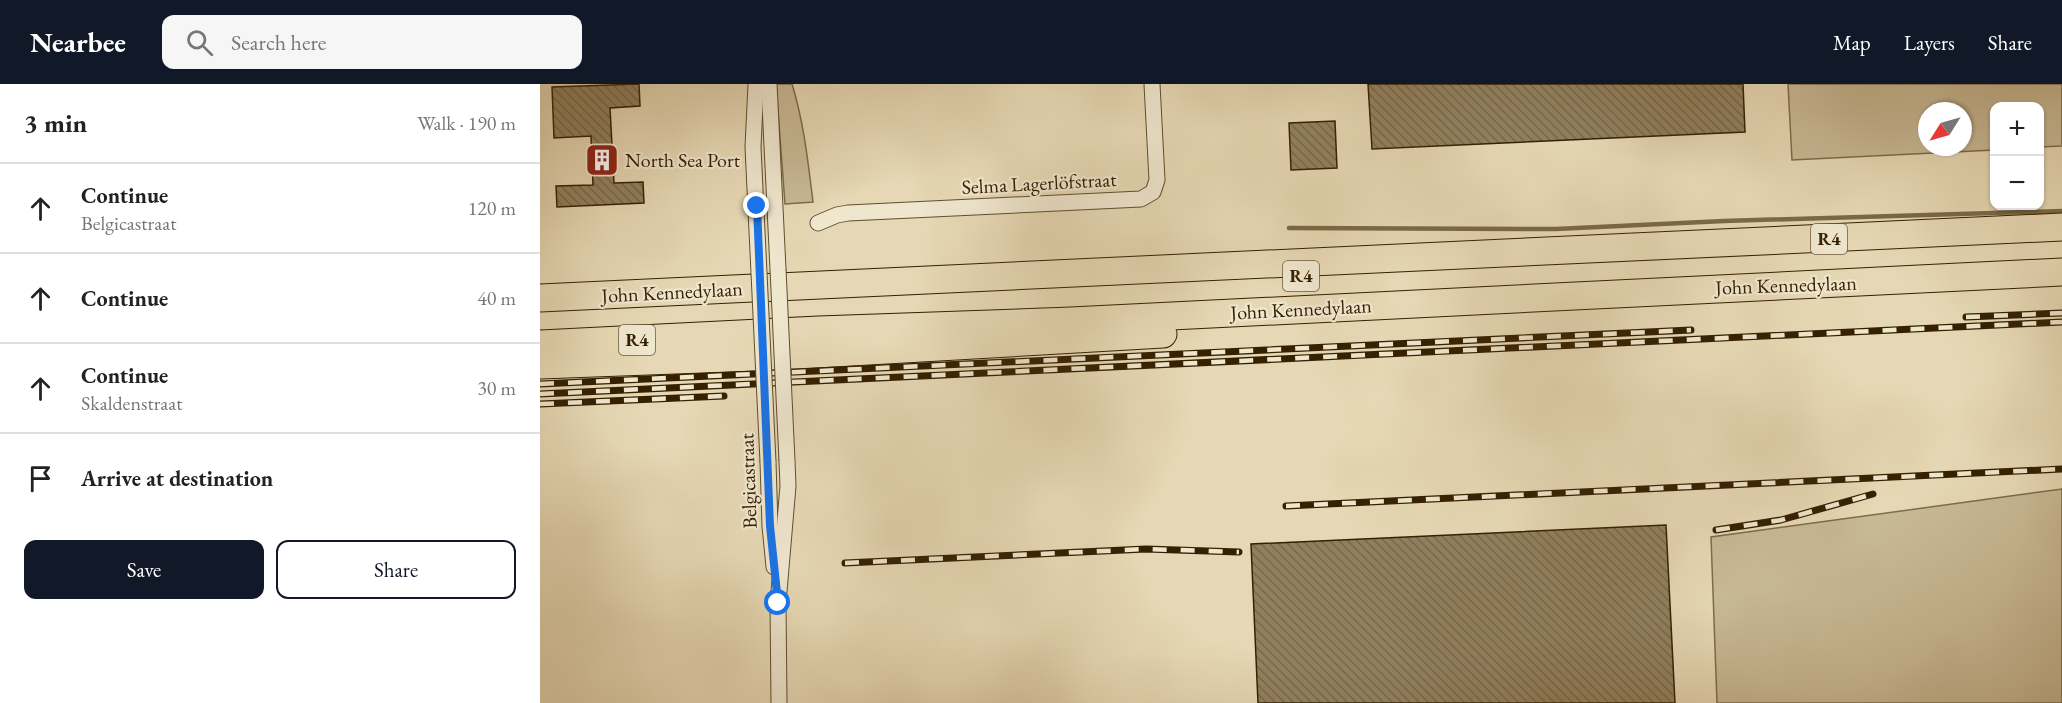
<!DOCTYPE html>
<html lang="en">
<head>
<meta charset="utf-8">
<style>
  :root { --surface:#fff; --page:#f6f6f6; --text:#222; --muted:#767676; --line:#e0e0e0; --accent:#111827 }
  body { margin:0; font-family:"EB Garamond",serif; background:var(--page); color:var(--text) }
  .controls { position:absolute; right:18px; top:18px; display:grid; overflow:hidden; border-radius:12px; box-shadow:0 2px 4px #0004 }
  .controls button { width:54px; height:54px; display:grid; place-items:center; padding:0; border:0; border-bottom:2px solid var(--line); background:var(--surface); color:var(--text); font:30px sans-serif }
  .compass { position:absolute; left:1378px; top:18px; width:54px; height:54px; border-radius:50%; background:var(--surface); box-shadow:0 2px 4px #0004; rotate:233deg }
  .stop { position:absolute; width:18px; height:18px; margin:-14px; border:4px solid #1a73e8; border-radius:50%; background:#fff }
  .stop.end { background:#1a73e8; border-color:#fff; box-shadow:0 2px 6px #0008 }
  .list { margin:0; padding:0; list-style:none }
  h2 { display:flex; justify-content:space-between; align-items:center; height:78px; margin:0; padding:0 24px; font-size:26px }
  h2 small { font-size:20px; font-weight:400; color:var(--muted) }
  .list li { display:grid; grid-template-columns:39px 1fr auto; gap:18px; align-items:center; box-sizing:border-box; height:90px; padding:0 24px; border-top:2px solid var(--line) }
  .list b { display:block; font-size:22px; white-space:nowrap }
  .list p { margin:0; font-size:20px; white-space:nowrap; color:var(--muted) }
  .list em { font-size:20px; font-style:normal; color:var(--muted) }
  .actions { display:flex; gap:12px; padding:18px 24px }
  .actions a { flex:1; padding:14px 0; border:2px solid var(--accent); border-radius:12px; text-align:center; font-size:21px; color:var(--accent) }
  .actions .main { background:var(--accent); color:#fff }
  .icon { flex:none; width:33px; height:33px; fill:none; stroke:currentColor; stroke-width:2; stroke-linecap:round; stroke-linejoin:round }
  .map { position:relative; flex:none; width:1522px; height:619px; overflow:hidden }
  header { display:flex; align-items:center; gap:36px; box-sizing:border-box; height:84px; padding:0 30px; background:var(--accent); color:#fff }
  header strong { font-size:28px }
  nav { display:flex; gap:33px; margin-inline-start:auto; font-size:21px }
  .search { width:420px; height:54px; background:var(--page); display:flex; align-items:center; gap:15px; box-sizing:border-box; padding:0 21px; border-radius:12px; color:var(--muted); font-size:22px }
  main { display:flex }
  aside { flex:1; background:var(--surface) }
  .map>svg:first-child { display:block }
  .grass { fill:#c8b995; stroke:#7e6c4a; stroke-width:1.5; fill-rule:evenodd }
  .lines { fill:none; stroke-linecap:round; stroke-linejoin:round }
  .stream { stroke:#7b6947; stroke-width:4.5 }
  .building { fill:url(#building-back-hatch); stroke:#352000; stroke-width:1.5 }
  .street-casing { stroke:#614e2d; stroke-width:17 }
  .highway-casing { stroke:#352000; stroke-width:29 }
  .street { stroke:#efe6ce; stroke-width:15 }
  .highway { stroke:#e6d8b4; stroke-width:27 }
  .rail-casing { stroke:#352000; stroke-width:7 }
  .rail { stroke:#efe6ce; stroke-width:4.5; stroke-dasharray:14; stroke-linecap:butt }
  .street-bridge-casing { stroke:#614e2d; stroke-width:17; stroke-linecap:butt }
  .street-bridge { stroke:#efe6ce; stroke-width:15 }
  .route { stroke:#1a73e8; stroke-width:8 }
  .labels { text-anchor:middle; stroke-width:4.5; stroke-linejoin:round; paint-order:stroke }
  .shield { fill:#efe6ce; stroke:#6d5b3e; stroke-width:1.5 }
  .shield-label { font-size:18px; font-weight:bold; fill:#352000 }
  .poi-label { font-size:20px; fill:#352000; stroke:#efe6ce; text-anchor:start }
  .street-label { font-size:20px; fill:#352000; stroke:#efe6ce }
</style>
</head>
<body>
<header>
<strong>Nearbee</strong>
<div class="search"><svg class="icon" aria-label="search" viewBox="0 0 24 24"><circle cx="10" cy="10" r="6"/><path d="M15 15l6 6"/></svg>Search here</div>
<nav><a>Map</a><a>Layers</a><a>Share</a></nav>
</header>
<main>
<aside>
<h2>3 min<small>Walk · 190 m</small></h2>
<ul class="list">
<li><svg class="icon" aria-label="ahead" viewBox="0 0 24 24"><path d="M12 20V5M6 11l6-6 6 6"/></svg><div><b>Continue</b><p>Belgicastraat</p></div><em>120 m</em></li>
<li><svg class="icon" aria-label="ahead" viewBox="0 0 24 24"><path d="M12 20V5M6 11l6-6 6 6"/></svg><div><b>Continue</b></div><em>40 m</em></li>
<li><svg class="icon" aria-label="ahead" viewBox="0 0 24 24"><path d="M12 20V5M6 11l6-6 6 6"/></svg><div><b>Continue</b><p>Skaldenstraat</p></div><em>30 m</em></li>
<li><svg class="icon" aria-label="arrive" viewBox="0 0 24 24"><path d="M6 21V4h12l-3 4 3 4H6"/></svg><div><b>Arrive at destination</b></div></li>
</ul>
<div class="actions"><a class="main">Save</a><a>Share</a></div>
</aside>
<div class="map">
<svg width="1522" height="619" viewBox="0 0 1522 619">
  <defs>
    <pattern id="building-back-hatch" width="6" height="6" patternUnits="userSpaceOnUse" patternTransform="scale(1.5)"><rect width="6" height="6" fill="#91805e"/><path d="M-1 5l2 2M0 0l6 6M5-1l2 2" fill="none" stroke="#77684b"/></pattern>
  </defs>
  <rect width="100%" height="100%" fill="#e6d8b4"/>
  <filter id="stains"><feTurbulence type="fractalNoise" baseFrequency=".00333" numOctaves="4"/><feColorMatrix values="0 0 0 0 .2 0 0 0 0 .09 0 0 0 0 .02 0 0 0 .5 -.17"/></filter>
  <radialGradient id="worn" r=".72"><stop offset=".6" stop-color="#630" stop-opacity="0"/><stop offset="1" stop-color="#630" stop-opacity=".3"/></radialGradient>
  <g class="grass">
    <path d="M236,0H252C264,39 268,78 273,118L245,120Z"/>
    <path d="M1248,0H1522V62L1500,63V22H1454V66L1252,76ZM1387,27H1423V63H1387Z"/>
    <path d="M1522,405V619H1177L1171,453Z"/>
  </g>
  <g class="lines">
    <path class="stream" d="M749,144L1016,145L1184,137L1522,127"/>
  </g>
  <g class="building">
    <path d="M99,0L100,22L70,24L74,99L103,98L104,119L17,123L16,102L53,101L51,52L14,54L12,3Z"/>
    <path d="M828,0H1203L1205,48L832,65Z"/>
    <path d="M795,37L797,84L751,86L749,39Z"/>
    <path d="M1126,441L1135,619H718L711,460Z"/>
  </g>
  <g class="lines">
    <defs>
      <g id="street">
        <path d="M216,0L213,63L219,189"/>
        <path d="M229,0L238,185"/>
        <path d="M278,139L297,131L308,129L601,115L613,108L617,96L612,0"/>
        <path d="M228,378L230,442L234,483"/>
        <path d="M239,619L238,519L248,402L247,377"/>
      </g>
      <g id="highway">
        <path d="M0,214L1522,143"/>
        <path d="M0,260L279,246L531,237L1522,188"/>
        <path d="M0,281L242,272L623,250"/>
      </g>
    </defs>
    <use href="#street" class="street-casing"/>
    <use href="#highway" class="highway-casing"/>
    <use href="#street" class="street"/>
    <use href="#highway" class="highway"/>
    <defs>
      <g id="rail">
        <path d="M1426,233L1522,229"/>
        <path d="M0,300L1151,246"/>
        <path d="M0,310L1522,238"/>
        <path d="M0,320L184,312"/>
        <path d="M746,422L1522,385"/>
        <path d="M1176,446L1241,436L1333,410"/>
        <path d="M305,479L606,465L699,468"/>
      </g>
    </defs>
    <use href="#rail" class="rail-casing"/>
    <use href="#rail" class="rail"/>
    <defs>
      <g id="street-bridge">
        <path d="M238,185L247,377"/>
        <path d="M219,189L228,378"/>
      </g>
    </defs>
    <use href="#street-bridge" class="street-bridge-casing"/>
    <use href="#street-bridge" class="street-bridge"/>
  </g>
  <g class="lines">
    <path class="route" d="M217,122L230,442L238,519"/>
  </g>
  <defs>
    <symbol id="building-square" viewBox="-11 -11 22 22"><rect x="-9" y="-9" width="18" height="18" rx="4" fill="#8f2418" stroke="#efe6ce"/><path d="M-4-6H4V6H1V3H-1V6H-4ZM-2.5-4.3h1.7v1.8h-1.7ZM.8-4.3h1.7v1.8H.8ZM-2.5-1h1.7V.8h-1.7ZM.8-1h1.7V.8H.8Z" fill="#fff"/></symbol>
  </defs>
  <g fill-rule="evenodd">
    <use href="#building-square" x="43" y="57" width="38" height="38"/>
  </g>
  <g class="labels">
    <g class="shield">
      <rect x="1271" y="140" width="36" height="30" rx="4.5"/>
      <rect x="743" y="177" width="36" height="30" rx="4.5"/>
      <rect x="79" y="241" width="36" height="30" rx="4.5"/>
    </g>
    <g class="shield-label">
      <text x="1289" y="161">R4</text>
      <text x="761" y="198">R4</text>
      <text x="97" y="262">R4</text>
    </g>
    <g class="poi-label">
      <text x="85" y="83">North Sea Port</text>
    </g>
    <g class="street-label">
      <text transform="translate(499 99) rotate(-3)" y="7">Selma Lagerlöfstraat</text>
      <text transform="translate(1246 201) rotate(-2)" y="7">John Kennedylaan</text>
      <text transform="translate(132 208) rotate(-3)" y="7">John Kennedylaan</text>
      <text transform="translate(761 225) rotate(-3)" y="7">John Kennedylaan</text>
      <text transform="translate(208 397) rotate(-92)" y="7">Belgicastraat</text>
    </g>
  </g>
  <rect width="100%" height="100%" filter="url(#stains)"/>
  <rect width="100%" height="100%" fill="url(#worn)"/>
</svg>
<div class="controls">
<button>+</button>
<button>−</button>
</div>
<svg class="compass" viewBox="-18 -18 36 36"><path d="M0-13l5 13h-10z" fill="#e53935"/><path d="M0 13l5-13h-10z" fill="#767676"/></svg>
<div class="stop" style="left:238px;top:519px"></div>
<div class="stop end" style="left:217px;top:122px"></div>
</div>
</main>
</body>
</html>
